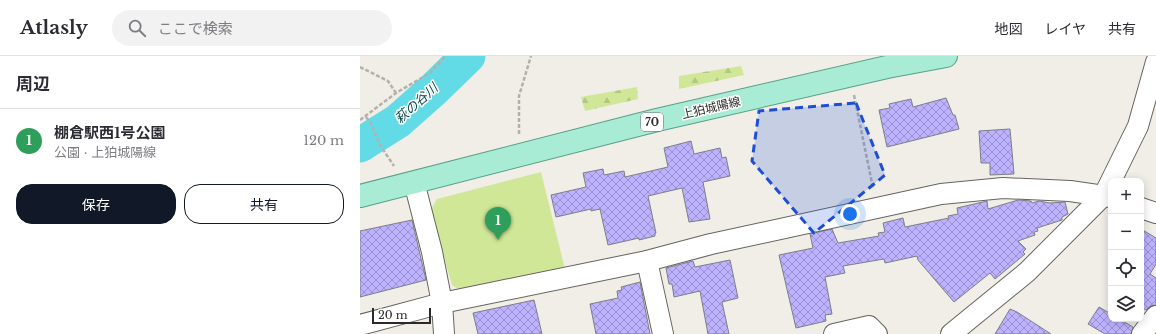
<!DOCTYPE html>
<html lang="ja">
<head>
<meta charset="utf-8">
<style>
  :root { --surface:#fff; --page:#f2f2f3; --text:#2b2b33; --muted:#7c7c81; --line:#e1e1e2; --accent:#111827 }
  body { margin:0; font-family:"Libre Baskerville","Noto Sans JP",serif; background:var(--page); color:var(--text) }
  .controls { position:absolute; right:12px; bottom:12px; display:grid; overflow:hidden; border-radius:8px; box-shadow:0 2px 10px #0003 }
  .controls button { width:36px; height:36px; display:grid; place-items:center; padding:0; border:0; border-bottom:1px solid var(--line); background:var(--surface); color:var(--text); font:20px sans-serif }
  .scale { position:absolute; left:12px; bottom:10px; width:59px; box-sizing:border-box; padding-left:4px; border:2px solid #2b2a28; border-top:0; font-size:11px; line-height:14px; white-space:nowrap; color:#2b2a28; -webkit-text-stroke:3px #fff; paint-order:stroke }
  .you { position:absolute; left:490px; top:158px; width:14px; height:14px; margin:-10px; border:3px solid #fff; border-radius:50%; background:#1a73e8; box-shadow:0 0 0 6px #1a73e833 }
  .badge { display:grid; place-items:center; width:26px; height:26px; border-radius:50%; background:var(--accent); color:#fff; font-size:13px; font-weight:700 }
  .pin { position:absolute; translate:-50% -33px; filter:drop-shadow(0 1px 2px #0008) }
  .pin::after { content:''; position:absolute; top:21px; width:14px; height:12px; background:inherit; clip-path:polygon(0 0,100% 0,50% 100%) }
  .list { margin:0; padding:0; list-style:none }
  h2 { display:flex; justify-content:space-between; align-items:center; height:52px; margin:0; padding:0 16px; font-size:17px }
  h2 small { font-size:13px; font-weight:400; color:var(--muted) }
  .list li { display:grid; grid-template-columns:26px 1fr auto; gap:12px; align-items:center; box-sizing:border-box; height:64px; padding:0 16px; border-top:1px solid var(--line) }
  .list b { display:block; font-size:15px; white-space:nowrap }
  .list p { margin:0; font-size:13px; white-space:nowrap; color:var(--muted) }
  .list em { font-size:13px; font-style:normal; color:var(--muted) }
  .actions { display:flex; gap:8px; padding:12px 16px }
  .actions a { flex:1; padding:9px 0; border:1px solid var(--accent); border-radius:16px; text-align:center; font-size:14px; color:var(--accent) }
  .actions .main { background:var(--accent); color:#fff }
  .icon { flex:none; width:22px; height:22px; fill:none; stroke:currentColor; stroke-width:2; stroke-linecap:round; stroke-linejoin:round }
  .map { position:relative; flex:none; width:796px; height:278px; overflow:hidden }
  header { display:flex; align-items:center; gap:24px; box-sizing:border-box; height:56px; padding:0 20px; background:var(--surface); border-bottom:1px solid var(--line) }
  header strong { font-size:19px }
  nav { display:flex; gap:22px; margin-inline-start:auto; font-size:14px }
  .search { width:280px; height:36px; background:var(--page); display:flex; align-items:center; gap:10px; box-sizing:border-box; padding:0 14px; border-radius:22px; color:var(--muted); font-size:15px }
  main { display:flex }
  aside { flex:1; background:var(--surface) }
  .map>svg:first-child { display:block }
  .forest { fill:url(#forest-firs) }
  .green { fill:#d0e798 }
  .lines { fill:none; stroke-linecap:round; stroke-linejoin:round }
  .river { stroke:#63dbe6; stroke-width:35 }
  .building { fill:url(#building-cross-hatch); stroke:#7e7e84 }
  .street-casing { stroke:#66645f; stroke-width:22 }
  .primary-casing { stroke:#58a086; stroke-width:24 }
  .path { stroke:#b3b1ac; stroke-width:2.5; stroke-dasharray:4 2; stroke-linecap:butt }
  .street { stroke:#fff; stroke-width:20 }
  .primary { stroke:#a9ecd5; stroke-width:22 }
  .marked { fill:#1d4ed8; fill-opacity:0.2; stroke:#1d4ed8; stroke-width:3; stroke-dasharray:8 5; stroke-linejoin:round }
  .labels { text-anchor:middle; stroke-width:3; stroke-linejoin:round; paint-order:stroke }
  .shield { fill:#fff; stroke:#6b6a68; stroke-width:1 }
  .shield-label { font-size:11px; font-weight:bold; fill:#2b2a28 }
  .street-label { font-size:12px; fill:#2b2a28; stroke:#fff }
  .water-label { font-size:13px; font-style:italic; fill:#064045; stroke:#fff }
</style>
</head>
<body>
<header>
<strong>Atlasly</strong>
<div class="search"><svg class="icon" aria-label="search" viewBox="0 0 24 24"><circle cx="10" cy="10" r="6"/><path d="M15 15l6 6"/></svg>ここで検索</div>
<nav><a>地図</a><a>レイヤ</a><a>共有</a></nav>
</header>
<main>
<aside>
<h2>周辺<small></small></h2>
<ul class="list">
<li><span class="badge" style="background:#2e9e5b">1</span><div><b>棚倉駅西1号公園</b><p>公園 · 上狛城陽線</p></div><em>120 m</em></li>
</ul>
<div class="actions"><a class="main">保存</a><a>共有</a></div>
</aside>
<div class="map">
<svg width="796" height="278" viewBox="0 0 796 278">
  <defs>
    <pattern id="forest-firs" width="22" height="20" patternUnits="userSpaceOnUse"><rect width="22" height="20" fill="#d0e798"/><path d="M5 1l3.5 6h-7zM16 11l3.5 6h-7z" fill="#b3c683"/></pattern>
    <pattern id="building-cross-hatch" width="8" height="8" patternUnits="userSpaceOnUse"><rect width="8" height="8" fill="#bdb2ff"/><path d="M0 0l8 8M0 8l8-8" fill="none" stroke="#9a91ce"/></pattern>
  </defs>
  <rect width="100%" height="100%" fill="#f0eee7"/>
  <g class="forest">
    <path d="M381,10L384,19L319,33V20Z"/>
    <path d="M277,31L278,43L225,55L221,41Z"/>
  </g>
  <path class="green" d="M181,116L205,213L101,235L92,229L70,155L77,143Z"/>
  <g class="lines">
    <path class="river" d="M0,89L38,65L73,34L108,0"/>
  </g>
  <g class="building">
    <path d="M586,42L593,59H595L599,73L527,91L519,54L530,52L529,48L551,43L553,51Z"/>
    <path d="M650,73L654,118L630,119V107H621L619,75Z"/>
    <path d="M331,85L334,98L360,92L362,102L366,101L370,120L343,126L350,163L329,166L322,132L288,140L296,177H295V180L279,184V182L248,189L240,153L231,155V153L196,161L191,139L226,131L223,117L243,113L244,119L264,115L265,121L308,111L304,92Z"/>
    <path d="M658,144L671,145L672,147L679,145L690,147L705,146L708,158L702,161V164L677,172L678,175L674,176L675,179L658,185L666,193L663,196L665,198L635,223L630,217L594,246L558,204L557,200L525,207L524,203L483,210L485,217L465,221L472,258L465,259L466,265L436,272L419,199L453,192L450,178L472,173L478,187L519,180L518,177L525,176L523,167L543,162L545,171L589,162L588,160L598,158L597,152L627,145L628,153Z"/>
    <path d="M52,164L66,224L0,241V175Z"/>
    <path d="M781,173L796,182V208L790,218L796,222V249L791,250L786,254L781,251Z"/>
    <path d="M370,204L378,242L362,246L369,278H348L340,235L314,241L312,228H309L306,212L333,205L335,211Z"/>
    <path d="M280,226L290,278H236L230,248L258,242L257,235L262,234L261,231Z"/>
    <path d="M174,244L182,278H118L113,257Z"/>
    <path d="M739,251L751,258V263H759L773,271L771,278H745L728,268Z"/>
    <path d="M650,253L657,256L691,278H635Z"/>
  </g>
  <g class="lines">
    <defs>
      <g id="street">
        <path d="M54,126L72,196L82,247L84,278"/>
        <path d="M781,152L796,157"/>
        <path d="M287,205L303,278"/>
        <path d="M0,269L82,247L287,205L351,188L581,138L643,132L710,135L751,141"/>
        <path d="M474,278L509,270L517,278"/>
        <path d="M591,278L667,216L744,139L778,70L796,6"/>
        <path d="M782,278L796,260"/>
      </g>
      <path id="primary" d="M0,140L297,64L527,11L586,0"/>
    </defs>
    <use href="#street" class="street-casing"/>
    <use href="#primary" class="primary-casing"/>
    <g class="path">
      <path d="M0,11L28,25L36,37"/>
      <path d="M494,39L513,132"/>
      <path d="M6,61L10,66L20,89L34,110"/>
      <path d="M0,64L36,37L70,17L85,0"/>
      <path d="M159,78V40L171,0"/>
    </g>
    <use href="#street" class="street"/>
    <use href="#primary" class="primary"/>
  </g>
  <path class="marked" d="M496,47L525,119L454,177L392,105L399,55Z"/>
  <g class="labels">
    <rect class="shield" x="281" y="57" width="22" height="18" rx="3"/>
    <g class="shield-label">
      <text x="292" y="70">70</text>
    </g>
    <g class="street-label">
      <text transform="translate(351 52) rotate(-13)" y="4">上狛城陽線</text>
    </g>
    <g class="water-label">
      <text transform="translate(56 47) rotate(-42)" y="5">萩の谷川</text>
    </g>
  </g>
</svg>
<div class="controls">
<button>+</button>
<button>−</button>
<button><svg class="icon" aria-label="locate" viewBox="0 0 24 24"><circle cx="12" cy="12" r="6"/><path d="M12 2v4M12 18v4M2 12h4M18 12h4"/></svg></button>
<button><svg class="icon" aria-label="layers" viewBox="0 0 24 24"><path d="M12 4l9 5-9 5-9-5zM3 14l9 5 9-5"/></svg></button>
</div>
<div class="scale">20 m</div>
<div class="you"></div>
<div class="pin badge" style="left:138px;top:184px;background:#2e9e5b">1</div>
</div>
</main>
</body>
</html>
